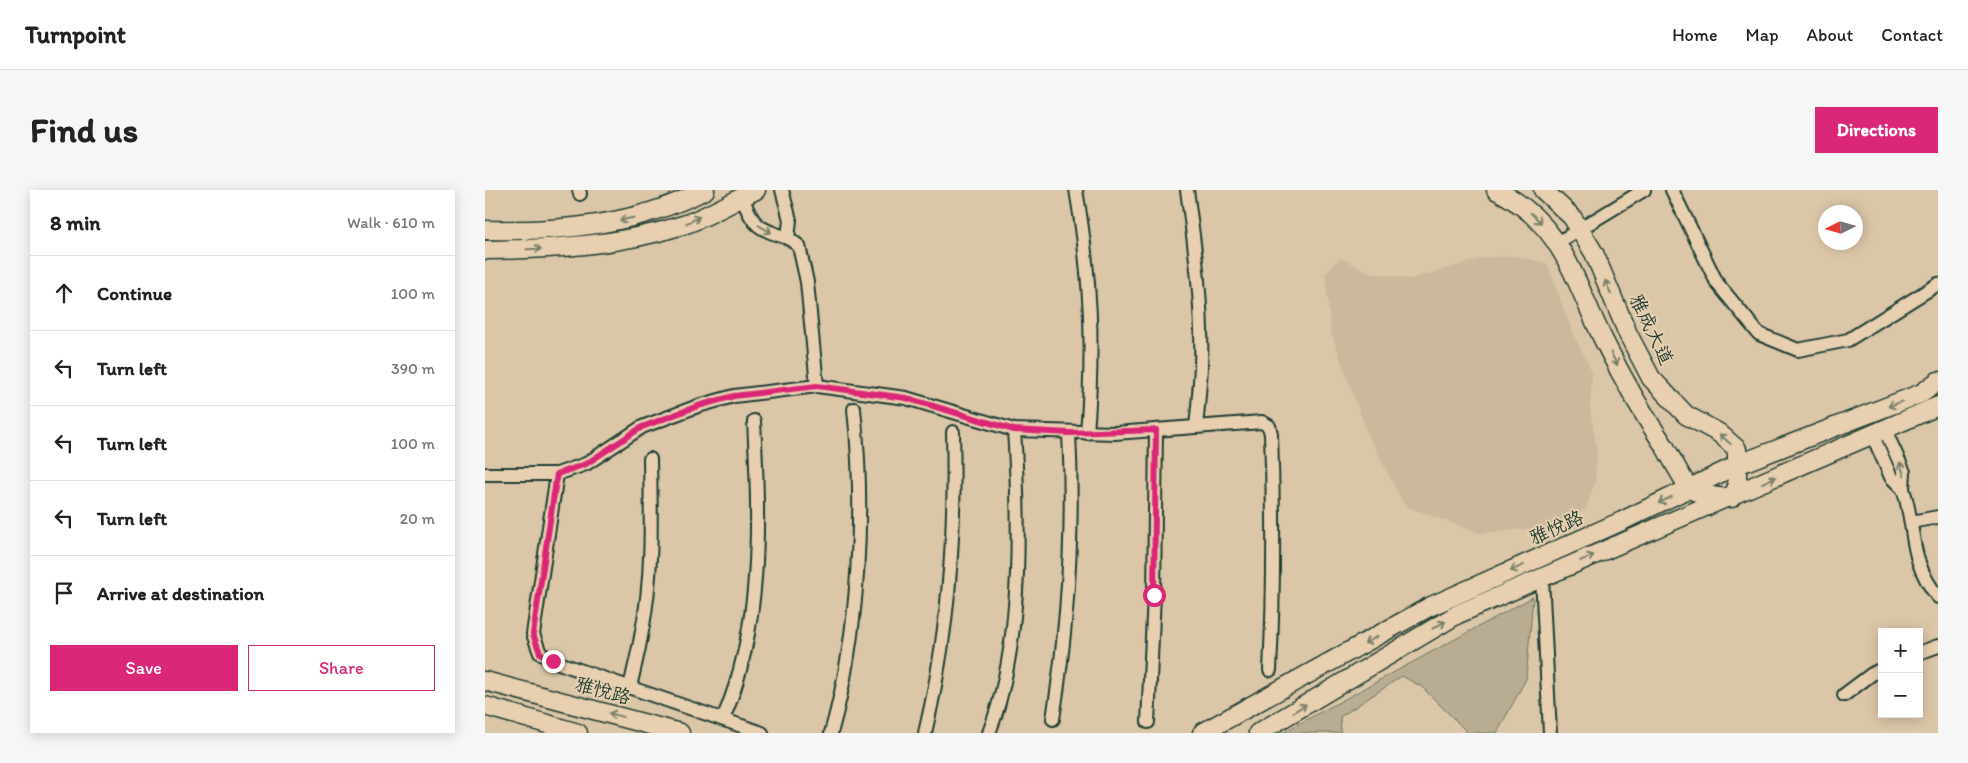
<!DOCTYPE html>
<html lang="en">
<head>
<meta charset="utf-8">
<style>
  :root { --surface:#fff; --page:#f6f6f6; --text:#222; --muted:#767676; --line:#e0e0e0; --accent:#db2777 }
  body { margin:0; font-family:Itim,"LXGW WenKai TC",sans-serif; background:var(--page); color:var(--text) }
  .controls { position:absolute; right:15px; bottom:15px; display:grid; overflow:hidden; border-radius:0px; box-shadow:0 2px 12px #0003 }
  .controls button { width:45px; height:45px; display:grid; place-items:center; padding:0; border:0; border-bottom:1px solid var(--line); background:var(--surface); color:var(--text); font:25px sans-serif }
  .compass { position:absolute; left:1333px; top:15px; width:45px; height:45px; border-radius:50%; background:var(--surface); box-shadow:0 2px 12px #0003; rotate:265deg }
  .stop { position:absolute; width:15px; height:15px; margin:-11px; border:4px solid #db2777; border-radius:50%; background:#fff }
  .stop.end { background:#db2777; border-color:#fff; box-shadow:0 1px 5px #0008 }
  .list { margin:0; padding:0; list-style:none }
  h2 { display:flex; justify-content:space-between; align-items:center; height:65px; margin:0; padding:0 20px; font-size:21px }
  h2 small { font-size:16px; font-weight:400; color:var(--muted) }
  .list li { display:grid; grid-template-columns:32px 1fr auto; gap:15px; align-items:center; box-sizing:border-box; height:75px; padding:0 20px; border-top:1px solid var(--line) }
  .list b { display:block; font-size:19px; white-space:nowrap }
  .list em { font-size:16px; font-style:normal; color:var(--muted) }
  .actions { display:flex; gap:10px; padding:15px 20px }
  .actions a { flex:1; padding:11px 0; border:1px solid var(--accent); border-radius:0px; text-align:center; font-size:18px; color:var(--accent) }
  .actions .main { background:var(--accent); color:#fff }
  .icon { flex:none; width:28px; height:28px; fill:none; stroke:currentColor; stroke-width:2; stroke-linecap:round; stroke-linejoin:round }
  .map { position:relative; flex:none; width:1453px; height:543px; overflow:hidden; border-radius:0px }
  header { display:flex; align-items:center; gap:30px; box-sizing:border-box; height:70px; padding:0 25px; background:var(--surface); border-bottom:1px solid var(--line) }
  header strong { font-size:24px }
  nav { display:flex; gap:28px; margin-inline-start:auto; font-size:18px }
  .intro { display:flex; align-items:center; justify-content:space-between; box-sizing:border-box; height:120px; padding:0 30px }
  h1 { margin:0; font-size:35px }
  .button { padding:12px 22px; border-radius:0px; background:var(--accent); color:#fff; font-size:18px; font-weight:700 }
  main { display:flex; gap:30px; padding:0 30px }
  aside { flex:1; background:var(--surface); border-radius:0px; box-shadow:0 2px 12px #0003 }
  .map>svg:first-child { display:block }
  .built { fill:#cab99d }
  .green { fill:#b8ad92; stroke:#6c7563 }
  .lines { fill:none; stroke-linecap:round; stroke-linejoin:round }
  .street-casing { stroke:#1f3d34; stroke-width:16 }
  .secondary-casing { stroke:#1f3d34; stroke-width:21 }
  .street { stroke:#e7cfaf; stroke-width:12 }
  .secondary { stroke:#e7cfaf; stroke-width:18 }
  .oneway { stroke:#797f6b }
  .route { stroke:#db2777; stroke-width:6 }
  .labels { text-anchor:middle; stroke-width:4; stroke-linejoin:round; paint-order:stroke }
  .street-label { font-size:19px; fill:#1f3d34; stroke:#e7cfaf }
</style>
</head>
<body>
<header>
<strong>Turnpoint</strong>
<nav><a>Home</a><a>Map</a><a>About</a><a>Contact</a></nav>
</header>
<div class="intro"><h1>Find us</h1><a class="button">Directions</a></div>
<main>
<aside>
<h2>8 min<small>Walk · 610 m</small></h2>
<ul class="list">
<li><svg class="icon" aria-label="ahead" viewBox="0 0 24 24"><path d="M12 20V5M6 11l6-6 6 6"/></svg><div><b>Continue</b></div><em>100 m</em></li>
<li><svg class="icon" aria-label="left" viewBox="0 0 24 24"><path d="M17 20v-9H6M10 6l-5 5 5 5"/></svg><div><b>Turn left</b></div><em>390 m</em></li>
<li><svg class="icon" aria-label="left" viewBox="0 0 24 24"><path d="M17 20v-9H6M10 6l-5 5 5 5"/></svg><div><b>Turn left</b></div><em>100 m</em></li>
<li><svg class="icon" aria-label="left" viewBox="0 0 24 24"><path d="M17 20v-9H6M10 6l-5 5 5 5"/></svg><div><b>Turn left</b></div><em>20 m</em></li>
<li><svg class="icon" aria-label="arrive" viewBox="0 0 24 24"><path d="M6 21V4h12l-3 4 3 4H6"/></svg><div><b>Arrive at destination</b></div></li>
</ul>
<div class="actions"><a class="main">Save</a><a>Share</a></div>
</aside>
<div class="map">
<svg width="1453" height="543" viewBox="0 0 1453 543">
  <rect width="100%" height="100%" fill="#dbc6a8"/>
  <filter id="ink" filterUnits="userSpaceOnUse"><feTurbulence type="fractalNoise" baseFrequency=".02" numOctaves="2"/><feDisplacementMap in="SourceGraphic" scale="10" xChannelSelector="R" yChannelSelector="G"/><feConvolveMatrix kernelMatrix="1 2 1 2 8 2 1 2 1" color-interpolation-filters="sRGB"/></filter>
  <g filter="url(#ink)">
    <path class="built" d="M1029,66L1062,73L1087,141L1107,182L1105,220L1112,258L1110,292L1101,319L1065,337L994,343L920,316L883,245L846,143L840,84L855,68L887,83L926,89L998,68Z"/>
    <path class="green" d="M1048,407L1041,489L1012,543H983L937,497L917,486L855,527L856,543H797Z"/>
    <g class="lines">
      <defs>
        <g id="street">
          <path d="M94,0L95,4"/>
          <path d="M259,0L257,7C269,37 272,38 303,48L305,30L297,0"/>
          <path d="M591,0C606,86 609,156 602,243"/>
          <path d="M702,0C710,58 718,117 716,176C715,196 713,217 711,237"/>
          <path d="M1187,0L1232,93L1274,144L1313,160L1363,150L1453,94"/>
          <path d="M303,48L314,56L322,92L332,196"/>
          <path d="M1072,53L1159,0"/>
          <path d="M1387,244L1406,287L1418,299L1419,282L1400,240"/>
          <path d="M0,284H72L101,274L157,237L213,216L249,206L332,196L421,208L529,240L630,243L777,232L784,236L786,244C789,323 789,402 785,480"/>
          <path d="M72,284L48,444L55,463L68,471L277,543"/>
          <path d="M1418,299C1432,340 1422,368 1453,407"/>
          <path d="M1426,332L1453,327"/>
          <path d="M1057,387L1065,543"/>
          <path d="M1434,463L1453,456"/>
          <path d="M145,497C149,479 154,460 157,441C168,385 166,327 165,269"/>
          <path d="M1359,505L1387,484L1397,479"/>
          <path d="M238,529C278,437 274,330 269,231"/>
          <path d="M568,529C583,434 589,338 584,243"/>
          <path d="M663,532L669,405L671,240"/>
          <path d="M346,543C374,445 380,321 369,219"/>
          <path d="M440,543C464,443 471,345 468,242"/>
          <path d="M504,543C538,455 535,333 529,240"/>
        </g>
        <g id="secondary">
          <path d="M1011,0C1079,34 1088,89 1119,151C1137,187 1157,223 1180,257C1184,264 1201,295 1205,299C1217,306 1233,307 1246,308L1252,298V259L1234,243L1201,225L1166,188L1143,144L1109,63L1087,27L1058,0"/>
          <path d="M0,40C77,42 151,35 220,0"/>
          <path d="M0,60C67,59 133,56 198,35C222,27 247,12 271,0"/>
          <path d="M0,491L195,543"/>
          <path d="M0,516L93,543"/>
          <path d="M717,543L944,417L1137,331L1252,275L1437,203L1453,191"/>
          <path d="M773,543L973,424L1453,216"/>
        </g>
      </defs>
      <use href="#street" class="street-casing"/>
      <use href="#secondary" class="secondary-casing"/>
      <use href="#street" class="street"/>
      <use href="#secondary" class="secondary"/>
    </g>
    <defs><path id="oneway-shaft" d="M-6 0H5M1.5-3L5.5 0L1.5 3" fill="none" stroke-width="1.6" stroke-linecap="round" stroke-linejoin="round" transform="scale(1.25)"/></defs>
    <g class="oneway">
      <use href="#oneway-shaft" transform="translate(1051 28) rotate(44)"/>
      <use href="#oneway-shaft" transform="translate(142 29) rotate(169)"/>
      <use href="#oneway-shaft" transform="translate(208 30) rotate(-26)"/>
      <use href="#oneway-shaft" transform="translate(280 39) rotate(30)"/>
      <use href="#oneway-shaft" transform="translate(49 59) rotate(-2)"/>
      <use href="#oneway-shaft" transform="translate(1123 97) rotate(-113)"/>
      <use href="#oneway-shaft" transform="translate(1129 169) rotate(62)"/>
      <use href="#oneway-shaft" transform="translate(1410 214) rotate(159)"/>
      <use href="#oneway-shaft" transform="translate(1240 249) rotate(-138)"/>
      <use href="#oneway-shaft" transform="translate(1417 279) rotate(-107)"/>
      <use href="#oneway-shaft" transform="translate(1284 290) rotate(-24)"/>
      <use href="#oneway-shaft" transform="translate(1180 310) rotate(154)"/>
      <use href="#oneway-shaft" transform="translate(1102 368) rotate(-23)"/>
      <use href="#oneway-shaft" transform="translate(1032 378) rotate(156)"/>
      <use href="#oneway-shaft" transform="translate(954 435) rotate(-29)"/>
      <use href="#oneway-shaft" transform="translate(886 450) rotate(151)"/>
      <use href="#oneway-shaft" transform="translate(815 518) rotate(-31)"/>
      <use href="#oneway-shaft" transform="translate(131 525) rotate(-165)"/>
    </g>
  </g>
  <g class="lines" filter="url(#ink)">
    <path class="route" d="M68,471L55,463L48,444L72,284L101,274L157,237L213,216L249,206L332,196L421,208L529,240L584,243L671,240L669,405"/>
  </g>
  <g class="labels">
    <g class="street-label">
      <text transform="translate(1167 139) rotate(64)" y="7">雅成大道</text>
      <text transform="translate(1071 337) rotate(-24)" y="7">雅悦路</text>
      <text transform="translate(118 500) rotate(15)" y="7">雅悦路</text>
    </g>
  </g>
</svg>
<div class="controls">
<button>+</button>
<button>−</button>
</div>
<svg class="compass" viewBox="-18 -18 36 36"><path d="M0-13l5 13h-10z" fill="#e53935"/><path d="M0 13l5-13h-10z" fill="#767676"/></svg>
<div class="stop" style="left:669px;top:405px"></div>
<div class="stop end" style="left:68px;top:471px"></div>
</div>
</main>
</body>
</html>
